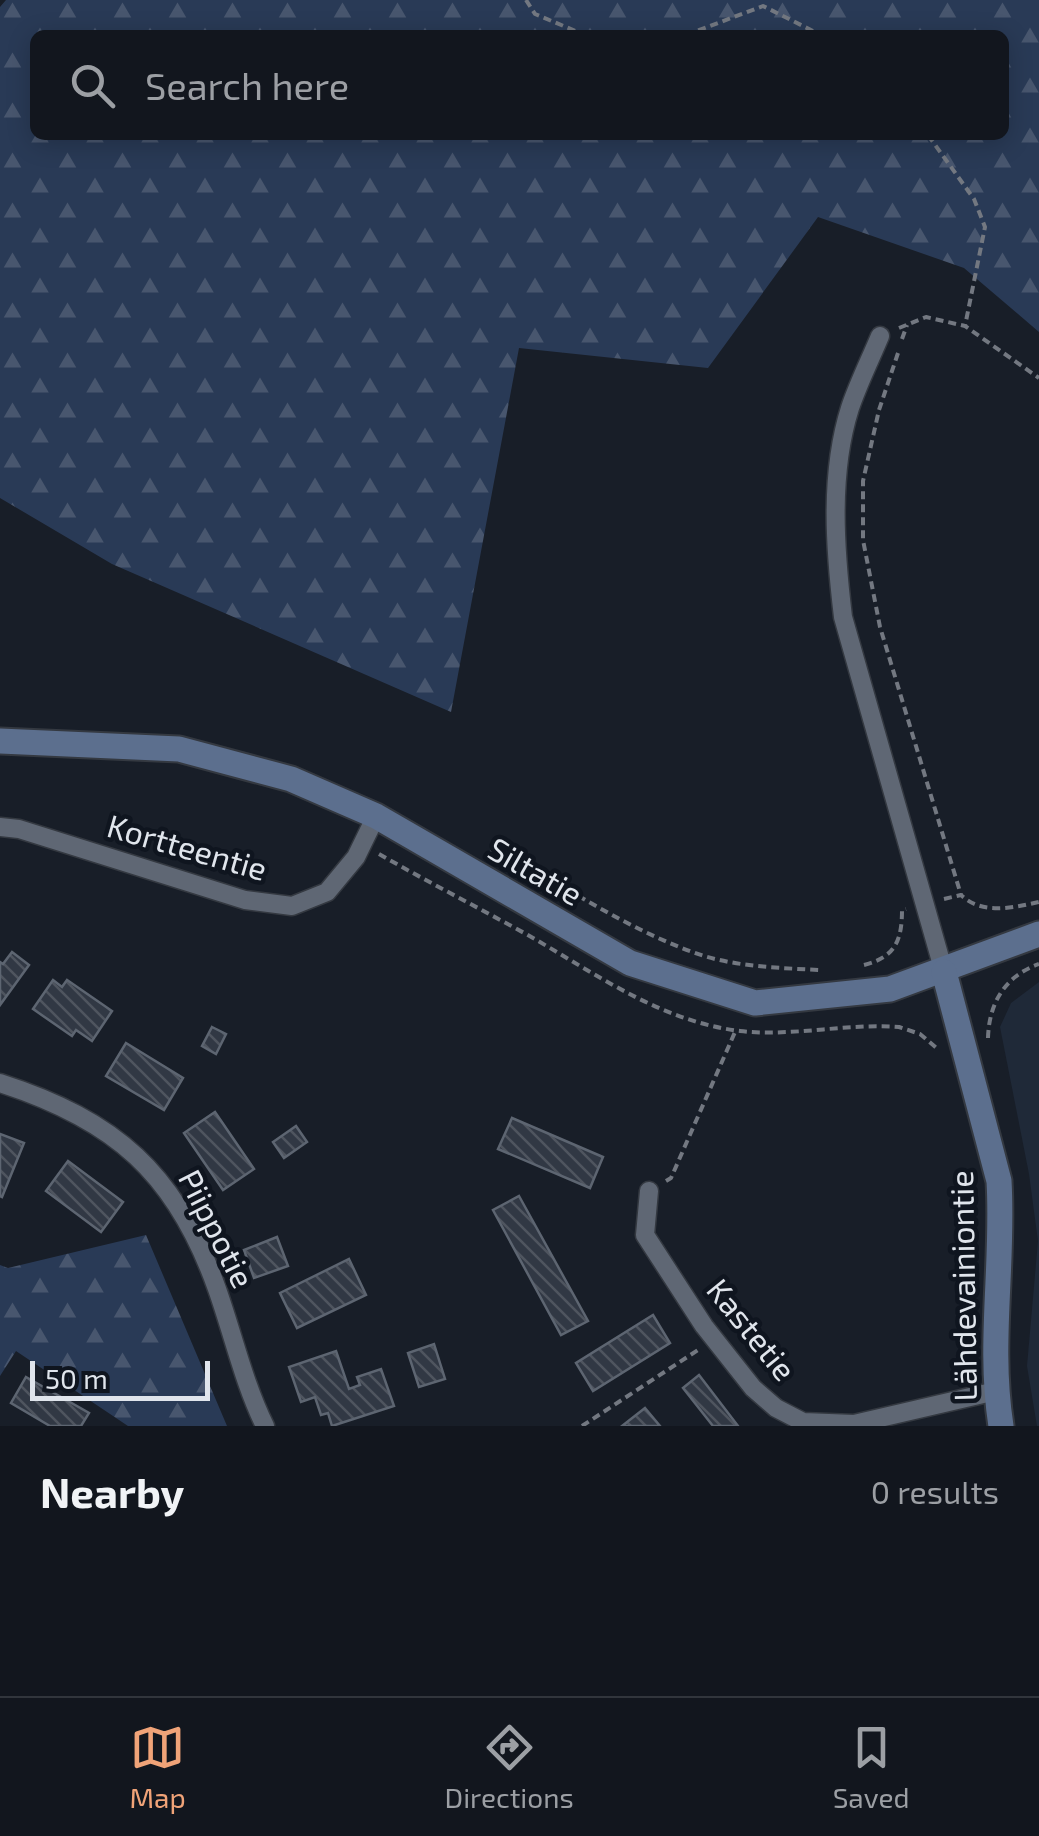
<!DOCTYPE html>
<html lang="en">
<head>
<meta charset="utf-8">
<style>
  :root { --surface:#12161e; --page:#1b1f27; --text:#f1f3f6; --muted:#9c9fa4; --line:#31353c; --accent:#f0a378 }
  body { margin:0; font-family:"Exo 2",sans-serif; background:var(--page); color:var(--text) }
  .scale { position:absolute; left:30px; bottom:25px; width:180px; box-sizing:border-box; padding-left:10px; border:5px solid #e0e5ec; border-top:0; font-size:28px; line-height:35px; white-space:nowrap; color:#e0e5ec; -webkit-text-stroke:8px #0f151f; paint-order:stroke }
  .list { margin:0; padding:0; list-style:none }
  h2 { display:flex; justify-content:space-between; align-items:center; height:130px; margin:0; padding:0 40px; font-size:42px }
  h2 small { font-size:32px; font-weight:400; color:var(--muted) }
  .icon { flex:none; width:55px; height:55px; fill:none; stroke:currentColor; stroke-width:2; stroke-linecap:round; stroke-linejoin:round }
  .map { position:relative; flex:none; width:1039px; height:1426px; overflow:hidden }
  .search { position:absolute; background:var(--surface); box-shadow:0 5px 25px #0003; left:30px; right:30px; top:30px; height:110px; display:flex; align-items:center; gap:25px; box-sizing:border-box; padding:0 35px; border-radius:15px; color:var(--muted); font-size:38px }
  .sheet { height:270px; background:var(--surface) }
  nav { display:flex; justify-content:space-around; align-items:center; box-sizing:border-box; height:140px; border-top:2px solid var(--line); background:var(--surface); font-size:28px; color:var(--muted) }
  nav a { display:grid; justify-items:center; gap:5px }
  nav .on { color:var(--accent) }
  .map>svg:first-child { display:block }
  .built { fill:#1f2938 }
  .forest { fill:url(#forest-firs); fill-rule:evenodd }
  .building { fill:url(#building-back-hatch); stroke:#5d6571; stroke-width:2.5 }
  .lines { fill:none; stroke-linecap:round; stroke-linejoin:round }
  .street-casing { stroke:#343941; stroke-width:21 }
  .secondary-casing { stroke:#343941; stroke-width:29 }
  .path { stroke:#737881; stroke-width:4; stroke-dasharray:8 5; stroke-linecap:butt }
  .street { stroke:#5f6774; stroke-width:18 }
  .secondary { stroke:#5c6f8e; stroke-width:25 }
  .labels { text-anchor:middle; stroke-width:9; stroke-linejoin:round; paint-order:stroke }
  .street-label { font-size:32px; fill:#e0e5ec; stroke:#0f151f }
</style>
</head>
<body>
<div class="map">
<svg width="1039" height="1426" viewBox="0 0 1039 1426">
  <defs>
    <pattern id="forest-firs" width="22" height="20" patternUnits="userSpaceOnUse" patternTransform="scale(2.5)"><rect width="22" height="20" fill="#293a56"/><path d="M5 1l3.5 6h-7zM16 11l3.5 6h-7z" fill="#48566e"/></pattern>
    <pattern id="building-back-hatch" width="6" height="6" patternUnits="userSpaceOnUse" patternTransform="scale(2.5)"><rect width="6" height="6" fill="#313844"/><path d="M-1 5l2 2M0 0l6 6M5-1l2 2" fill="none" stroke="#4f555f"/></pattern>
  </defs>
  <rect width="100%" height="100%" fill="#181e28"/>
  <path class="built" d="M1039,982V1426H1037L1027,1366L1038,1241L1029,1174L1000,1027L1011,1003Z"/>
  <g class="forest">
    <path d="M6,0H1039V332L964,268L818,217L708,368L519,348L451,712L112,564L0,498V7ZM1004,35V135H35V35Z"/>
    <path d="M146,1235L227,1426H128L16,1351L0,1376V1265L8,1268Z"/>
  </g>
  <g class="building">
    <path d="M12,952L29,965L0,1005V962L3,964Z"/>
    <path d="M53,980L62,987L67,980L112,1011L92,1041L76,1030L72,1036L33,1009Z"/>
    <path d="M212,1027L226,1034L216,1054L202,1046Z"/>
    <path d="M126,1043L183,1078L164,1110L106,1076Z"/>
    <path d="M215,1112L254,1169L223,1190L184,1133Z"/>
    <path d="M512,1118L603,1157L590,1188L498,1149Z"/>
    <path d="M296,1126L307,1142L284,1158L273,1142Z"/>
    <path d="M0,1134L24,1143L2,1197L0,1196Z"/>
    <path d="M68,1161L123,1202L101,1232L46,1191Z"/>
    <path d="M519,1196L588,1321L561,1335L493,1210Z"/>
    <path d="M277,1237L288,1266L254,1278L244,1250Z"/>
    <path d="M349,1259L366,1295L297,1328L280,1293Z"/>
    <path d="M653,1315L670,1343L593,1391L576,1363Z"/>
    <path d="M434,1344L445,1379L419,1387L408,1353Z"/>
    <path d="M336,1351L349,1389L360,1385L357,1377L381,1369L394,1406L332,1426L328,1413L321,1415L315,1397L301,1402L289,1367Z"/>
    <path d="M699,1375L738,1426H713L683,1388Z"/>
    <path d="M26,1377L89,1413L81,1426H50L11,1403Z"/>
    <path d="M645,1408L660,1426H622Z"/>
  </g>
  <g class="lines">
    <defs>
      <g id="street">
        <path d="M880,336C870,360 858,384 850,408C829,474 835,550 843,617L944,972"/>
        <path d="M0,827L19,829L245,900L292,906L327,892L356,857L376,816"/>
        <path d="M0,1083C115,1120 176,1173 217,1289C233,1334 244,1384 265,1426"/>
        <path d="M649,1191L645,1235L704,1326L753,1388L776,1408L803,1422L854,1424L996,1391"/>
      </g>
      <g id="secondary">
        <path d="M0,741L179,749L291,779L376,816L630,963L755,1003L890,989L1039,934"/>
        <path d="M944,972L999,1181C1004,1263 988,1344 1001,1426"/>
      </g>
    </defs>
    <use href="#street" class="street-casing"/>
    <use href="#secondary" class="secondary-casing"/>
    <g class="path">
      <path d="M526,0L535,14L585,35"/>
      <path d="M686,35L763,6L821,35"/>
      <path d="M928,135L974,199L985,227L965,326"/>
      <path d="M899,328L926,317L965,326L1039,378"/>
      <path d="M902,339L907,325"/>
      <path d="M898,353L879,410L863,481V540L880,627L961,895"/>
      <path d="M379,854C428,882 477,907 526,934C595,973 659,1021 740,1031C793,1037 846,1023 899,1027L920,1034L939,1050"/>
      <path d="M488,854L498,849C564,886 631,932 704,956C741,967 781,968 819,970"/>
      <path d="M944,899L961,895C982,915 1012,908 1039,902"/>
      <path d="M864,965C895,957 902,941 902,910L906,909"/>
      <path d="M988,1038C989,1003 1005,976 1039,964"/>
      <path d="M666,1181L671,1178L735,1032"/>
      <path d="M961,1378L971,1355"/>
      <path d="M582,1426L698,1350"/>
    </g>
    <use href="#street" class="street"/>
    <use href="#secondary" class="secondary"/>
  </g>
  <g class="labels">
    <g class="street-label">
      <text transform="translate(187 848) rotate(16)" y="11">Kortteentie</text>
      <text transform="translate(535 872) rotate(30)" y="11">Siltatie</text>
      <text transform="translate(216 1229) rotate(63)" y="11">Piippotie</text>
      <text transform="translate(964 1286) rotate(-91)" y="11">Lähdevainiontie</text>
      <text transform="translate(751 1330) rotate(51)" y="11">Kastetie</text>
    </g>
  </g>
</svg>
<div class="scale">50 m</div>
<div class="search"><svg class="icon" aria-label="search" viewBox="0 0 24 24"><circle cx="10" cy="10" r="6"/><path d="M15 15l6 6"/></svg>Search here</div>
</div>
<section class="sheet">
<h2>Nearby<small>0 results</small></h2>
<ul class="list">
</ul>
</section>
<nav>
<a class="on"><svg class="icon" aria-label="map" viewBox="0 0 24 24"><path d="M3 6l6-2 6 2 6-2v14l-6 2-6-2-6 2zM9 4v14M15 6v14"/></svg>Map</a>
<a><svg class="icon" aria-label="directions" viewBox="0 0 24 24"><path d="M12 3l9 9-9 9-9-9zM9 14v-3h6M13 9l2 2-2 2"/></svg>Directions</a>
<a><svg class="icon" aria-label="saved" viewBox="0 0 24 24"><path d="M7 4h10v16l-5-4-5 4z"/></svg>Saved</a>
</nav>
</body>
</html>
